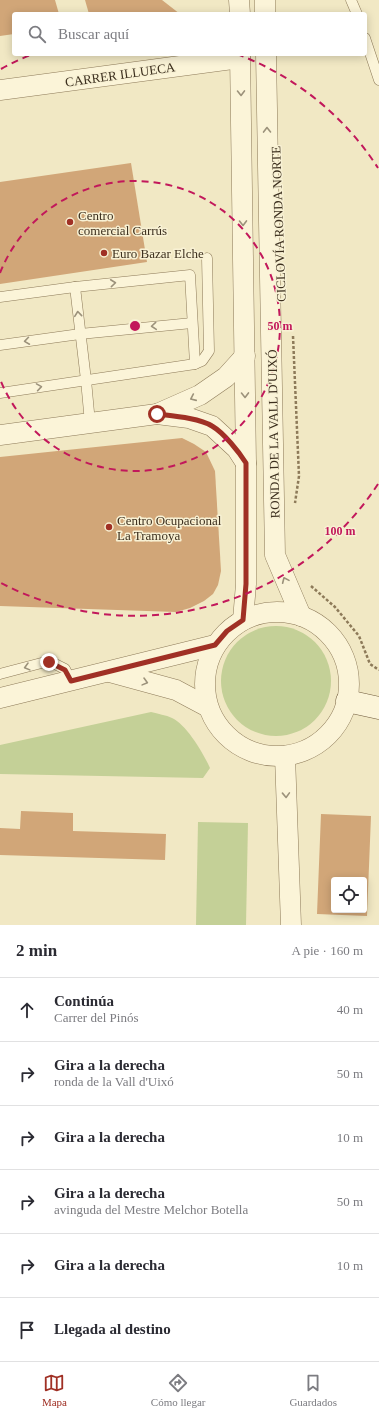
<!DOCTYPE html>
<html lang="es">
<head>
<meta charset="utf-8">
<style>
  :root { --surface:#fff; --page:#f2f2f3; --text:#2b2b33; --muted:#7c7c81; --line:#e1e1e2; --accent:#a03025 }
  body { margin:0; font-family:Georgia,serif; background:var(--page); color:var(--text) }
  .controls { position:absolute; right:12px; bottom:12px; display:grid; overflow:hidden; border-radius:4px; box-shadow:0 2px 10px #0003 }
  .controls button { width:36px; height:36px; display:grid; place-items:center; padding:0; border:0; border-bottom:1px solid var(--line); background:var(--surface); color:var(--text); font:20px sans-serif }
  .stop { position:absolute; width:12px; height:12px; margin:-9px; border:3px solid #a03025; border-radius:50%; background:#fff }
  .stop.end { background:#a03025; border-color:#fff; box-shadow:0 1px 4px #0008 }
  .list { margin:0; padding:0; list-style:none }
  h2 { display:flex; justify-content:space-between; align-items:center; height:52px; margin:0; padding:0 16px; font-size:17px }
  h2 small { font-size:13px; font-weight:400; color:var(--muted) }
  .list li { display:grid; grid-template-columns:26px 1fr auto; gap:12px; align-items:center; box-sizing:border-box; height:64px; padding:0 16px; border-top:1px solid var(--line) }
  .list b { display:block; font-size:15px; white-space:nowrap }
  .list p { margin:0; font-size:13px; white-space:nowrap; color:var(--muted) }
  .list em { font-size:13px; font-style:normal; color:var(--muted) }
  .icon { flex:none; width:22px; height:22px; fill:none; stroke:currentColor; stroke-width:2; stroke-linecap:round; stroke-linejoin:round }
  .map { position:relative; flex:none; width:379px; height:925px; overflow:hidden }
  .search { position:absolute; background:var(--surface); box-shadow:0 2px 10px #0003; left:12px; right:12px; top:12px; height:44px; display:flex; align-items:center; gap:10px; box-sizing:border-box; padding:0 14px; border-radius:4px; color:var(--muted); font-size:15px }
  .sheet { height:436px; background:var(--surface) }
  nav { display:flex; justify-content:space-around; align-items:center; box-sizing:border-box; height:56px; border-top:1px solid var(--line); background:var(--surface); font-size:11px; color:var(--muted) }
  nav a { display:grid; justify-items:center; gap:2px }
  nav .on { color:var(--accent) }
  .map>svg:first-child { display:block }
  .green { fill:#c4d097 }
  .building { fill:#d1a678; fill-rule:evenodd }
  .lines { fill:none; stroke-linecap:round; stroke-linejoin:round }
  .lane-casing { stroke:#8d7a59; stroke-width:11 }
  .street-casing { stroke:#8d7a59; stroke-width:21 }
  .secondary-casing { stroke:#6f5a3c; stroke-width:23 }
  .path { stroke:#8d7a59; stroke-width:2.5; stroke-dasharray:3 2; stroke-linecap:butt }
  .lane { stroke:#fbf4d8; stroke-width:10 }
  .street { stroke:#fbf4d8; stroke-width:20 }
  .secondary { stroke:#fbf4d8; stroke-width:22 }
  .oneway { stroke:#9c927b }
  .route { stroke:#a03025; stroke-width:5 }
  .ring { fill:none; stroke:#c2185b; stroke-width:2; stroke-dasharray:7 5 }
  .poi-dot { fill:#a03025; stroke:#f8f1d4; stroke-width:1.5 }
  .labels { text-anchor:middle; stroke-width:3; stroke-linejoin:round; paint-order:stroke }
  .street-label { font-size:13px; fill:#3c2f1e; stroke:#f8f1d4 }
  .poi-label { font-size:13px; fill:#3c2f1e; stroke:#f8f1d4; text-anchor:start }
  .centre { fill:#c2185b; stroke:#f8f1d4; stroke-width:2 }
  .ring-label { font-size:12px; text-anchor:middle; font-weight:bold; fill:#c2185b; stroke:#f8f1d4; stroke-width:3; stroke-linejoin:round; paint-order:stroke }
</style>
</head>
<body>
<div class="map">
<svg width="379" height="925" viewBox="0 0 379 925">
  <rect width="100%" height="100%" fill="#f1e8c4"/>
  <g class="green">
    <circle cx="276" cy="681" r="55"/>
    <path d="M151,712C158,714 166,715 172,718C186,724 204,754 210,768L203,778L0,774V745Z"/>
    <path d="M198,822L248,823L246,925H196Z"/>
  </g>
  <g class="building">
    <path d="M0,0H55L59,14H14V34L0,36Z"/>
    <path d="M85,0H162L180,14H89Z"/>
    <path d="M131,163L147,262L0,284V182Z"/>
    <path d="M182,438L194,444L206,452L215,471L221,571L218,585L213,594L204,601L190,608L176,612L0,606V457Z"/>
    <path d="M21,811L73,813V831L166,834L165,860L0,855V828L20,829Z"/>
    <path d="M321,814L371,816L367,916L317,914ZM334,880H364V910H334Z"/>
  </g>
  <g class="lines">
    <defs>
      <g id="lane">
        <path d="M351,0L357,14"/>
        <path d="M365,38L379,80"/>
        <path d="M75,287L190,275L195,364"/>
        <path d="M0,297L75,287L86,380L90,423"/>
        <path d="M0,345L80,334L192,323"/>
        <path d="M0,393L195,364L202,361L209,351L207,258"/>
        <path d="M0,674L49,661L65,669L71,681"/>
      </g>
      <g id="street">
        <path d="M239,0L240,14"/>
        <path d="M265,0V14"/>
        <path d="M240,54L246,463V584L243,620"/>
        <path d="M266,54L275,555L301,616"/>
        <path d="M0,90L240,58"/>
        <path d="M157,414L200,395L226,377L245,356"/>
        <path d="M0,435L157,414L189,418L212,426L237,449L246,463"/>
        <circle cx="277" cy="684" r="72"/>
        <path d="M110,672L176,690L208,707"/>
        <path d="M0,698L215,645"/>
        <path d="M285,756L291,925"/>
      </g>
      <path id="secondary" d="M347,701L379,708"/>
    </defs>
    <use href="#lane" class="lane-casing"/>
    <use href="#street" class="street-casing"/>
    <use href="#secondary" class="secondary-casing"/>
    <g class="path">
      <path d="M293,336L299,476L295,503"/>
      <path d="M311,586L335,607L359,636L370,664L379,670"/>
    </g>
    <use href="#lane" class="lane"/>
    <use href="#street" class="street"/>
    <use href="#secondary" class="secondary"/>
  </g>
  <defs><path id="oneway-chevron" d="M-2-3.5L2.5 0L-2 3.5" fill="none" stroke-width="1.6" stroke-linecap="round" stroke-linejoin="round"/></defs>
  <g class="oneway">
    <use href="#oneway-chevron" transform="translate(241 93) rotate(89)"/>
    <use href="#oneway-chevron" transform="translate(267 130) rotate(-91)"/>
    <use href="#oneway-chevron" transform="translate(243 223) rotate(89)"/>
    <use href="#oneway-chevron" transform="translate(113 283) rotate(-6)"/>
    <use href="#oneway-chevron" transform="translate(78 314) rotate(-96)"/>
    <use href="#oneway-chevron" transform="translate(154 326) rotate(175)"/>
    <use href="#oneway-chevron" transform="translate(27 341) rotate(172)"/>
    <use href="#oneway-chevron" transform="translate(39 387) rotate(-9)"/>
    <use href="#oneway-chevron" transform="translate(245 395) rotate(89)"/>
    <use href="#oneway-chevron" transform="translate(193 398) rotate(156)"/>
    <use href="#oneway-chevron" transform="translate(285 580) rotate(-114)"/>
    <use href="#oneway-chevron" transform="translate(27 667) rotate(165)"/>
    <use href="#oneway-chevron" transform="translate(145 682) rotate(15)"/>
    <use href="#oneway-chevron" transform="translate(286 795) rotate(88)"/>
  </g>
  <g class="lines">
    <path class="route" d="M49,662L65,670L71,681L215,645L227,631L243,620L246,584V463C239,452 224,433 212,426C199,418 173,416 157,414"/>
  </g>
  <g class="ring">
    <path d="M0 273A145 145 0 1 1 0 379"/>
    <path d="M378 484A290 290 0 0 1 1 583M1 69A290 290 0 0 1 33 54M237 54A290 290 0 0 1 378 168"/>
  </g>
  <g class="poi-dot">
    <circle cx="70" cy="222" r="4"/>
    <circle cx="104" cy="253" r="4"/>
    <circle cx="109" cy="527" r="4"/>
  </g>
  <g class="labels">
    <g class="street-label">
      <text transform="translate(120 74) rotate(-8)" y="5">CARRER ILLUECA</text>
      <text transform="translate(278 224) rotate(-92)" y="5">CICLOVÍA RONDA NORTE</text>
      <text transform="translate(273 434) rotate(-91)" y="5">RONDA DE LA VALL D'UIXÓ</text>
    </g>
    <g class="poi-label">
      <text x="78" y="220">Centro<tspan x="78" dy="15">comercial Carrús</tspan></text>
      <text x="112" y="258">Euro Bazar Elche</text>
      <text x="117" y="525">Centro Ocupacional<tspan x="117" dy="15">La Tramoya</tspan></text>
    </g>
  </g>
  <circle cx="135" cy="326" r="6" class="centre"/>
  <g class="ring-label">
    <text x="280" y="330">50 m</text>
    <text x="340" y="535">100 m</text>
  </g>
</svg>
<div class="controls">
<button><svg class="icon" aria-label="locate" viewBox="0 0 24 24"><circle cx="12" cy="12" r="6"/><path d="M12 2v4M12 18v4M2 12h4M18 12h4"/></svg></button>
</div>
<div class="stop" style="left:157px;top:414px"></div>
<div class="stop end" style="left:49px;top:662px"></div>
<div class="search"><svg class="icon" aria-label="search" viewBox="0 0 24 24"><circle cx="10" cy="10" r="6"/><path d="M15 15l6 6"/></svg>Buscar aquí</div>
</div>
<section class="sheet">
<h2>2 min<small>A pie · 160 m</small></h2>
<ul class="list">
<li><svg class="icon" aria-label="ahead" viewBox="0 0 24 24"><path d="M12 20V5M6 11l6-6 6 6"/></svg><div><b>Continúa</b><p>Carrer del Pinós</p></div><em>40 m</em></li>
<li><svg class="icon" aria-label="right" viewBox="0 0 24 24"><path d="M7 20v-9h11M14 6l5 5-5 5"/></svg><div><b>Gira a la derecha</b><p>ronda de la Vall d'Uixó</p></div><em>50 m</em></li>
<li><svg class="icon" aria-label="right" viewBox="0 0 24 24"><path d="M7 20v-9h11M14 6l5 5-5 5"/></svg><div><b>Gira a la derecha</b></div><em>10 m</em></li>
<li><svg class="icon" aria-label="right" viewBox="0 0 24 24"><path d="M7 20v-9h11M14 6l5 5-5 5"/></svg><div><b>Gira a la derecha</b><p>avinguda del Mestre Melchor Botella</p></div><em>50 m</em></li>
<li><svg class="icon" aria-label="right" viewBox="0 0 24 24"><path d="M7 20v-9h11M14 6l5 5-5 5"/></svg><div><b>Gira a la derecha</b></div><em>10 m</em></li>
<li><svg class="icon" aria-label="arrive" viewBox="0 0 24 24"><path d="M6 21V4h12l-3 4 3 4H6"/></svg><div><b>Llegada al destino</b></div></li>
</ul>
</section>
<nav>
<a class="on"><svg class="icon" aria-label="map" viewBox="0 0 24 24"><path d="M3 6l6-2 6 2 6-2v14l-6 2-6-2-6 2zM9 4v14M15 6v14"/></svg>Mapa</a>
<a><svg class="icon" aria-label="directions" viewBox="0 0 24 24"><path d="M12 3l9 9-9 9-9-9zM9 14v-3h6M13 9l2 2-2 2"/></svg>Cómo llegar</a>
<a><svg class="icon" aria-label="saved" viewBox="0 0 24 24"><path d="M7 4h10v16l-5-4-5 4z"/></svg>Guardados</a>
</nav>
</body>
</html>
